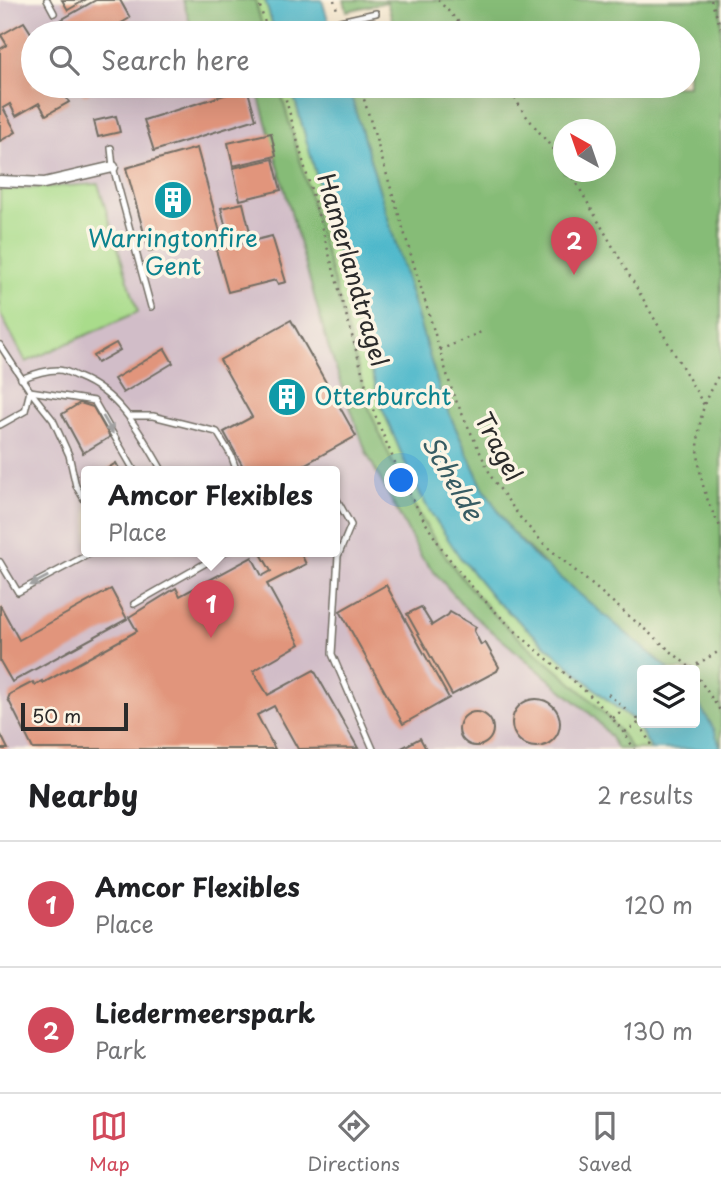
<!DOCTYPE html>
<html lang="en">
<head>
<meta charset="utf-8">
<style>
  :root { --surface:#fff; --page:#f6f6f6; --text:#202124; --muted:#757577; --line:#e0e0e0; --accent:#d1495b }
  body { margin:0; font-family:"Playpen Sans",sans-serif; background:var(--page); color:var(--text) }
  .controls { position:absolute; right:21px; bottom:21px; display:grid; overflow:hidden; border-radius:7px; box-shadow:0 7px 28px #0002 }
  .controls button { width:63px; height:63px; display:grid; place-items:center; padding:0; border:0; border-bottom:2px solid var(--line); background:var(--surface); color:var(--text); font:35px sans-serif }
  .compass { position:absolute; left:553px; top:119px; width:63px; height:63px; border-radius:50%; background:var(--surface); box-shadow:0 7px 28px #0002; rotate:320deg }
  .scale { position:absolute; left:21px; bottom:18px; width:107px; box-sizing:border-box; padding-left:7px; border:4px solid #2b2b2b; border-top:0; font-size:19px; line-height:24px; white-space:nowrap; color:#2b2b2b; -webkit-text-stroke:5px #fcf5e5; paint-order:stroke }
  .you { position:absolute; left:402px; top:481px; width:24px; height:24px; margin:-18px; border:5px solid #fff; border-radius:50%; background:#1a73e8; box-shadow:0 0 0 10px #1a73e833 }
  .badge { display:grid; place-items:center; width:46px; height:46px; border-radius:50%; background:var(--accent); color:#fff; font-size:23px; font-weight:700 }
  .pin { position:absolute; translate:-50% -58px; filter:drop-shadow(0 2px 4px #0008) }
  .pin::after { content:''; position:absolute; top:37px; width:24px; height:21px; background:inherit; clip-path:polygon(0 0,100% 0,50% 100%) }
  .popup { position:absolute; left:81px; top:466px; width:259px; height:91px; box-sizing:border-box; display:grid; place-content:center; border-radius:7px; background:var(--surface); filter:drop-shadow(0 2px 5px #0005); font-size:23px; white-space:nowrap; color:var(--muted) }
  .popup b { font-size:26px; color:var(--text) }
  .popup::after { content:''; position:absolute; left:50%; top:100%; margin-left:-14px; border:14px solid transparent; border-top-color:var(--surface) }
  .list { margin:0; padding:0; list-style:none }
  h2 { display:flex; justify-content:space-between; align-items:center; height:91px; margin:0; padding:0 28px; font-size:30px }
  h2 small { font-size:23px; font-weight:400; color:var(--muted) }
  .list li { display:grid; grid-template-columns:46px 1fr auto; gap:21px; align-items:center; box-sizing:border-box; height:126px; padding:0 28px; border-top:2px solid var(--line) }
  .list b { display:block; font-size:26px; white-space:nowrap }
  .list p { margin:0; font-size:23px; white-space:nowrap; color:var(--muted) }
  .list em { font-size:23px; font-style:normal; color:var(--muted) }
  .icon { flex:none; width:38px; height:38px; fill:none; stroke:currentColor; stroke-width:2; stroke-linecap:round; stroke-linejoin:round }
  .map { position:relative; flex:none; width:721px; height:749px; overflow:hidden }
  .search { position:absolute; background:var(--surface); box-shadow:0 7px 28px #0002; left:21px; right:21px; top:21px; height:77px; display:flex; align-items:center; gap:18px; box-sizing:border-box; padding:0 24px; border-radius:38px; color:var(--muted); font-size:26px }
  .sheet { height:343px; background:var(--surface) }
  nav { display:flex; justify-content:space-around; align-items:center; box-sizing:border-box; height:98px; border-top:2px solid var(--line); background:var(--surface); font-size:19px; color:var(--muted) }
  nav a { display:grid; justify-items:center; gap:4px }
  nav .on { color:var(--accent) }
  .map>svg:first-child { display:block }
  .industrial { fill:#d1bdc8; fill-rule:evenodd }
  .green { fill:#a9dc8b; stroke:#6a845b; stroke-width:2 }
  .forest { fill:#86bc77; stroke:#587451; stroke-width:2; fill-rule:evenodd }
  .water { fill:#4eb8cb; stroke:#3c727b; stroke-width:2 }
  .building { fill:#e1957b }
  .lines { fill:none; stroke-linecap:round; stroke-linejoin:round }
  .service-casing { stroke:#726d64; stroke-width:8 }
  .minor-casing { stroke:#726d64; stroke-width:13 }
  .path { stroke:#726d64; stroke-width:2.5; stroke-dasharray:2 5; stroke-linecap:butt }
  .service { stroke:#fff; stroke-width:5 }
  .minor { stroke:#fff; stroke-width:10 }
  .oneway { fill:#a0a0a0 }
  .labels { text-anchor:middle; stroke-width:7; stroke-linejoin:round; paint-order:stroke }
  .culture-label { font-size:24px; fill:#0d838f; stroke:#fcf5e5 }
  .street-label { font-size:24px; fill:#2b2b2b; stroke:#fcf5e5 }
  .water-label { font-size:26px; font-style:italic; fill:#375c63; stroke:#fcf5e5 }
</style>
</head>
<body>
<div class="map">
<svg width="721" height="749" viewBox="0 0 721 749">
  <rect width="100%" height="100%" fill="#fcf5e5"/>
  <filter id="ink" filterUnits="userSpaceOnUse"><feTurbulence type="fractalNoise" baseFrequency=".0143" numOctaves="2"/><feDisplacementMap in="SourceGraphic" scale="14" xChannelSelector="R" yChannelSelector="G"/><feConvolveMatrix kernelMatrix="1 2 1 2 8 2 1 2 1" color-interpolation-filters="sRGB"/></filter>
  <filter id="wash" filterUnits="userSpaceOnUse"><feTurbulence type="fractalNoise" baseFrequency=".00686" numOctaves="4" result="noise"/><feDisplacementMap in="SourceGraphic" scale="28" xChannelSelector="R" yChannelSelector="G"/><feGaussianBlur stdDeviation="1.57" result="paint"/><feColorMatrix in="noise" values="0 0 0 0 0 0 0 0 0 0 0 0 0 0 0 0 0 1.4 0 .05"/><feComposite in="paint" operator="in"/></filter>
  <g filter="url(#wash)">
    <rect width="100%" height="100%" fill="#f6e7ce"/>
    <path class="industrial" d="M0,0H183L193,33H33V86H256L328,346L367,454L422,558L468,611L594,717L610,736L617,749H0ZM87,472H335V552H87Z"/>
    <g class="green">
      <path d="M255,0H265L275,33H264Z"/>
      <path d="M279,86H291L382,408L407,467L459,556L495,600L612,704L635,721L651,749H631C606,704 547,665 509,629C441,565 403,493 369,408Z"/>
      <path d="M98,184L138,312L26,362L0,313V190Z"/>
    </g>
    <g class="forest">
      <path d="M183,0H255L264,33H193Z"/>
      <path d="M344,0H721V746L695,698V670H670L557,576L510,530L481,484L442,398L348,86H688V33H396L387,2L347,11ZM564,130H606V172H564Z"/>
      <path d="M256,86H279L369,408C403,493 441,566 509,629C547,665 606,704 631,749H617L610,736L594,717L468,611L422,558L367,454L328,346Z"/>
    </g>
    <g class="water">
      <path d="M265,0H322L332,33H275Z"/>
      <path d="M291,86H348L442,398L481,484L510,530L534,556L670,670H642V723H695V698L714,729L721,749H651L635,721L612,704L495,600L459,556L427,507L407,467L382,408Z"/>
    </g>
    <g id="blocks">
      <g class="building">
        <path d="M62,0H85L68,10Z"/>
        <path d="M96,0H120L130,18L104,33H38Z"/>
        <path d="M24,22L33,36V86H68L62,89L69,102L46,115L39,103L16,116L10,104L3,108L16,132L0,141V49L7,45L1,35Z"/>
        <path d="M381,24L383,33H366L365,28Z"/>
        <path d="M78,86H101L84,96Z"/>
        <path d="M247,88L256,119L154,151L144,120Z"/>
        <path d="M116,116L120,132L98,137L94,121Z"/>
        <path d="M271,133L276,156L233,166L228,143Z"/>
        <path d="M197,148L220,232L149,251L126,168Z"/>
        <path d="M273,159L281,190L240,200L233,168Z"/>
        <path d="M243,203L250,232L228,237L221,208Z"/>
        <path d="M272,236L286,282L278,284L276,280L228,292L216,250Z"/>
        <path d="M291,320L356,436L302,466L305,472H246L224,432L252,417L220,360Z"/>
        <path d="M116,343L120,350L97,363L93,356Z"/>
        <path d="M165,349L173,363L123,393L114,379Z"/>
        <path d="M80,403L93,407L110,437L83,453L62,414Z"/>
        <path d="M116,463L121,472H102Z"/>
        <path d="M260,552H300L306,564L267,584L300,644L253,671L268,695L314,670L358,748L298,749L274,706L257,715L275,749H33L8,699L10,694L33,682L35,685L42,681L43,683L137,631L129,617L176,588L180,596L252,557L262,576L271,571Z"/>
        <path d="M386,585L449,698L403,724L340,611Z"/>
        <path d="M111,589L127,619L12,682L0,661V605L19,640Z"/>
        <path d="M421,607L432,625L448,615L450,612L476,627L474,631L481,645L485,642L499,667L497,671L452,695L407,614Z"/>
        <circle cx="536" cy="723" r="24"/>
        <circle cx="476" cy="729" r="17"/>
        <path d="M0,733L8,749H0Z"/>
        <path d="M420,738L426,749H400Z"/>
      </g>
    </g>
  </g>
  <g filter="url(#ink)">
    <use href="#blocks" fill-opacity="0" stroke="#726d64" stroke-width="2"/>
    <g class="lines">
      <defs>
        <g id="service">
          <path d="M47,0L54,13"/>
          <path d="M340,21L376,13"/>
          <path d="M111,148L113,167L151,307"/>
          <path d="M0,345L30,391L53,420L69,455L76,486L87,504"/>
          <path d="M21,379C33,374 45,370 58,370C65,370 72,374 78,377C121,394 141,434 163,472"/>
          <path d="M30,391L94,401L135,472"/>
          <path d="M130,416H153L217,432L231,455L237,472"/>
          <path d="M0,425L25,411L30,391"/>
          <path d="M335,496L351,525L338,556L332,654L373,749"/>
          <path d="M0,562L18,592L93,552"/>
          <path d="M134,604L225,552"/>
        </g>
        <path id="minor" d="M0,181L44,183L113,167"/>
      </defs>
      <use href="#service" class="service-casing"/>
      <use href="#minor" class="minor-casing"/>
      <g class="path">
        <path d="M258,0L268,33"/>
        <path d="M334,0L338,13"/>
        <path d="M438,0L469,33"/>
        <path d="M711,0L721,28"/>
        <path d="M282,86L372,407C390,453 410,500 437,541C457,572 484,601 510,626C550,665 607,700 634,749"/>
        <path d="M360,86L453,394L492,478L522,520L545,545L693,670"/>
        <path d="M507,86L524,113L564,163"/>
        <path d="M570,172L704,405"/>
        <path d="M440,350L481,332"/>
        <path d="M721,371C715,382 707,394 704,406C692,448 699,491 721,528"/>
        <path d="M691,668L721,650"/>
        <path d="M695,673L721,712"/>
        <path d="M608,694L627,711"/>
        <path d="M613,718L624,709"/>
        <path d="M637,718L653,749"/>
        <path d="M625,732L640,722"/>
      </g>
      <use href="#service" class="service"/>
      <use href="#minor" class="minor"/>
    </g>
    <defs><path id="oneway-solid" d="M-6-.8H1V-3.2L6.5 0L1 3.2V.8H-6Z" transform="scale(1.75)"/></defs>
    <g class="oneway">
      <use href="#oneway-solid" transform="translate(108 425) rotate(60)"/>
      <use href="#oneway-solid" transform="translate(39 581) rotate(152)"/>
    </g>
  </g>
  <defs>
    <symbol id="building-disc" viewBox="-11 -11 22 22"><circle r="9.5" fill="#0f9aa8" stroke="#fcf5e5"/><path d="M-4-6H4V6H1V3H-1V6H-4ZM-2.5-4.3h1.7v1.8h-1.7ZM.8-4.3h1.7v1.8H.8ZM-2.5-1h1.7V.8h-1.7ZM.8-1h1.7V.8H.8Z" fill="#fff"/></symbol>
  </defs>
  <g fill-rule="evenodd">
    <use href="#building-disc" x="151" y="178" width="44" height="44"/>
    <use href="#building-disc" x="265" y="375" width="44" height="44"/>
  </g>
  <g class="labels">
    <g class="culture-label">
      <text x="173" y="247">Warringtonfire<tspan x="173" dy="28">Gent</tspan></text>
      <text x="314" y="405" text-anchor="start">Otterburcht</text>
    </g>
    <g class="street-label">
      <text transform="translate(352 270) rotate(74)" y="8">Hamerlandtragel</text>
      <text transform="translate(498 447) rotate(63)" y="8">Tragel</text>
    </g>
    <g class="water-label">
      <text transform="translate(452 478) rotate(60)" y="9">Schelde</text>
    </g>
  </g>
</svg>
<div class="controls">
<button><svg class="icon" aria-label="layers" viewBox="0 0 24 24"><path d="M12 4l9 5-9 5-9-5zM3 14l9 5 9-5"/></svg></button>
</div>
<svg class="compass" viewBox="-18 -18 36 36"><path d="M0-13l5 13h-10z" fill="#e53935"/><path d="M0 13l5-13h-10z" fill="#757577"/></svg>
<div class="scale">50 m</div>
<div class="you"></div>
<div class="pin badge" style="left:211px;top:638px">1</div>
<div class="popup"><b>Amcor Flexibles</b>Place</div>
<div class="pin badge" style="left:574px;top:275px">2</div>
<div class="search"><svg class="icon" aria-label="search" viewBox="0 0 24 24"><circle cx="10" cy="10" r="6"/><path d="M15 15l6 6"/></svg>Search here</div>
</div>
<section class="sheet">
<h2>Nearby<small>2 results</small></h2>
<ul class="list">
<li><span class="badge">1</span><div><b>Amcor Flexibles</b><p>Place</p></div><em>120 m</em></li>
<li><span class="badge">2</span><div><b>Liedermeerspark</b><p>Park</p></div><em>130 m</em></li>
</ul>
</section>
<nav>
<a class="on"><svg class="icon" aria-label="map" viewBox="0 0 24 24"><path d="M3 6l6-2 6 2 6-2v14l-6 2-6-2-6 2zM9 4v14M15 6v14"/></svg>Map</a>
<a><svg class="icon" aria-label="directions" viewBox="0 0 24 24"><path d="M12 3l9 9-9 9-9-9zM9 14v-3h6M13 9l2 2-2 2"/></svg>Directions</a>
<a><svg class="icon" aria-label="saved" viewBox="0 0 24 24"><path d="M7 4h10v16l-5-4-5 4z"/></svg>Saved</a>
</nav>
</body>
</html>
